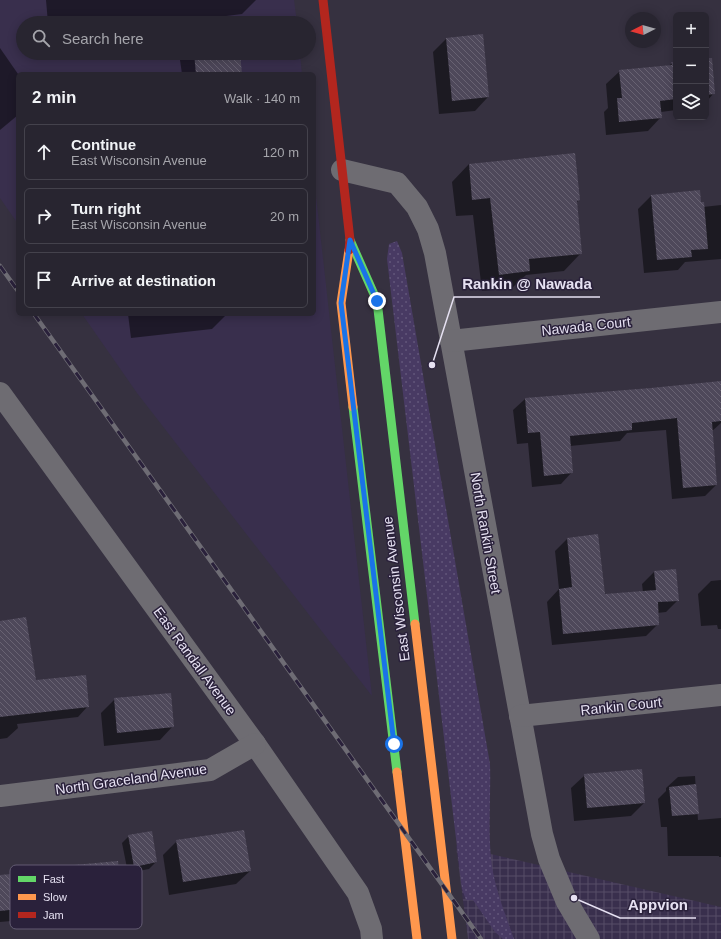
<!DOCTYPE html>
<html lang="en">
<head>
<meta charset="utf-8">
<style>
  :root { --surface:#282530; --page:#302d38; --text:#f1f3f6; --muted:#a5a5ab; --line:#44424c }
  body { margin:0; font-family:Arial,sans-serif; background:var(--page); color:var(--text) }
  .controls { position:absolute; right:12px; top:12px; display:grid; overflow:hidden; border-radius:6px; box-shadow:0 2px 10px #0003 }
  .controls button { width:36px; height:36px; display:grid; place-items:center; padding:0; border:0; border-bottom:1px solid var(--line); background:var(--surface); color:var(--text); font:20px sans-serif }
  .compass { position:absolute; left:625px; top:12px; width:36px; height:36px; border-radius:50%; background:var(--surface); box-shadow:0 2px 10px #0003; rotate:264deg }
  .stop { position:absolute; width:12px; height:12px; margin:-9px; border:3px solid #1a73e8; border-radius:50%; background:#fff }
  .stop.end { background:#1a73e8; border-color:#fff; box-shadow:0 1px 4px #0008 }
  .list { margin:0; padding:0; list-style:none }
  h2 { display:flex; justify-content:space-between; align-items:center; height:52px; margin:0; padding:0 16px; font-size:17px }
  h2 small { font-size:13px; font-weight:400; color:var(--muted) }
  .list li { display:grid; grid-template-columns:26px 1fr auto; gap:12px; align-items:center; box-sizing:border-box; height:56px; margin:0 8px 8px; padding:0 8px; border:1px solid var(--line); border-radius:6px }
  .list b { display:block; font-size:15px; white-space:nowrap }
  .list p { margin:0; font-size:13px; white-space:nowrap; color:var(--muted) }
  .list em { font-size:13px; font-style:normal; color:var(--muted) }
  .icon { flex:none; width:22px; height:22px; fill:none; stroke:currentColor; stroke-width:2; stroke-linecap:round; stroke-linejoin:round }
  .map { position:relative; flex:none; width:721px; height:939px; overflow:hidden }
  .search { position:absolute; background:var(--surface); box-shadow:0 2px 10px #0003; left:16px; top:16px; width:300px; height:44px; display:flex; align-items:center; gap:10px; box-sizing:border-box; padding:0 14px; border-radius:22px; color:var(--muted); font-size:15px }
  .panel { position:absolute; background:var(--surface); box-shadow:0 2px 10px #0003; left:16px; top:72px; width:300px; height:244px; border-radius:6px }
  .map>svg:first-child { display:block }
  .built { fill:#392f4d }
  .industrial { fill:url(#industrial-grid) }
  .grass { fill:url(#grass-dots) }
  .shadow { fill:#0007 }
  .building { fill:url(#building-back-hatch) }
  .lines { fill:none; stroke-linecap:round; stroke-linejoin:round }
  .street { stroke:#6e6c72; stroke-width:22 }
  .fast { stroke:#63d668; stroke-width:9 }
  .slow { stroke:#ff974d; stroke-width:9 }
  .jam { stroke:#b3261e; stroke-width:9 }
  .rail-casing { stroke:#6e6c74; stroke-width:4.5 }
  .rail { stroke:#2a213b; stroke-width:3; stroke-dasharray:9; stroke-linecap:butt }
  .route { stroke:#1a73e8; stroke-width:5 }
  .labels { text-anchor:middle; stroke-width:3; stroke-linejoin:round; paint-order:stroke }
  .street-label { font-size:14px; fill:#e6e1f2; stroke:#2a213b }
  .key { fill:#2a213b; stroke:#625b72; stroke-width:1 }
  .key-label { font-size:11px; fill:#e6e1f2 }
  .leader { fill:none; stroke:#e6e1f2; stroke-width:1.5 }
  .callout-dot { fill:#e6e1f2; stroke:#2a213b; stroke-width:1.5 }
  .callout-label { font-size:15px; text-anchor:middle; font-weight:bold; fill:#e6e1f2; stroke:#2a213b; stroke-width:3; stroke-linejoin:round; paint-order:stroke }
</style>
</head>
<body>
<div class="map">
<svg width="721" height="939" viewBox="0 0 721 939">
  <defs>
    <pattern id="industrial-grid" width="8" height="8" patternUnits="userSpaceOnUse"><rect width="8" height="8" fill="#392f4d"/><path d="M0 4h8M4 0v8" fill="none" stroke="#564d67"/></pattern>
    <pattern id="grass-dots" width="8" height="8" patternUnits="userSpaceOnUse"><rect width="8" height="8" fill="#483a63"/><path d="M2 2h.1M6 6h.1" fill="none" stroke="#62567a" stroke-width="1.8" stroke-linecap="round"/></pattern>
    <pattern id="building-back-hatch" width="6" height="6" patternUnits="userSpaceOnUse"><rect width="6" height="6" fill="#4e485a"/><path d="M-1 5l2 2M0 0l6 6M5-1l2 2" fill="none" stroke="#686272"/></pattern>
  </defs>
  <rect width="100%" height="100%" fill="#363140"/>
  <g class="built">
    <path d="M0,0H294L297,23H23V53H300L302,74H18V224L0,198Z"/>
    <path d="M314,178L372,696L137,393L82,314H314Z"/>
  </g>
  <path class="industrial" d="M456,846L721,907V939H468Z"/>
  <path class="grass" d="M397,241L402,253L490,764C491,796 488,827 491,859C494,887 505,913 514,939H503L495,932L473,900H466L462,889L387,259L389,244Z"/>
  <g class="shadow">
    <path d="M46,0H256L242,14L171,23H48Z"/>
    <path d="M482,35L488,97L475,111L439,114L433,52L446,39Z"/>
    <path d="M0,48L18,74V115L0,130Z"/>
    <path d="M187,53H239L241,74H182L180,60Z"/>
    <path d="M706,59L714,93L706,102Z"/>
    <path d="M672,63H676V110L661,112V117L648,131L606,135L604,112L608,108L606,84L620,71L669,66Z"/>
    <path d="M469,164L579,200L576,203L581,253L564,271L526,275L512,288L482,291L473,215L456,216L452,182Z"/>
    <path d="M651,196L700,203L703,207L721,205V259L685,262L678,270L644,273L638,209Z"/>
    <path d="M128,314H227L212,329L131,338Z"/>
    <path d="M721,382V423L711,432L716,485L705,496L672,499L666,430L627,433L620,441L570,446L572,472L561,484L532,487L528,443L517,444L513,410L525,399L651,389Z"/>
    <path d="M567,539L604,595L643,592L642,584L654,572L678,600L666,612L657,613L658,624L646,636L552,645L547,602L559,589L555,551Z"/>
    <path d="M721,580V629H718L717,625L701,626L698,594L711,581Z"/>
    <path d="M0,622L35,682L88,706L78,717L17,724L18,728L7,738L0,739Z"/>
    <path d="M115,699L173,726L160,740L104,746L101,713Z"/>
    <path d="M585,775L644,803L631,816L574,821L571,788Z"/>
    <path d="M695,776L698,820L721,818V857H719V856H668L667,827H661L658,799L666,791V788L678,777Z"/>
    <path d="M129,836L156,862L149,869L128,873L122,843Z"/>
    <path d="M177,841L250,871L236,884L169,895L163,855Z"/>
    <path d="M0,876L36,907L22,920L0,922Z"/>
  </g>
  <g class="building">
    <path d="M483,34L489,97L452,101L446,38Z"/>
    <path d="M194,53H240L242,74H196Z"/>
    <path d="M706,58H712L715,94L706,95Z"/>
    <path d="M671,62H676V99L660,101L662,118L619,122L617,98H622L619,70L672,65Z"/>
    <path d="M575,153L580,200L577,201L582,254L529,259L530,271L499,275L490,198L472,200L469,164Z"/>
    <path d="M700,190L701,202H704L708,249L691,250L692,257L657,260L651,195Z"/>
    <path d="M721,381V421L712,422L717,485L683,488L677,418L632,423V430L570,436L573,473L544,476L540,432L528,433L525,398L651,388Z"/>
    <path d="M598,534L605,594L656,590L654,571L676,569L679,601L658,602L659,625L563,634L559,589L572,587L567,538Z"/>
    <path d="M26,617L36,680L86,675L89,707L0,717V621Z"/>
    <path d="M171,693L174,727L117,733L114,698Z"/>
    <path d="M642,769L645,803L587,808L584,774Z"/>
    <path d="M696,784L699,814L672,816L669,787Z"/>
    <path d="M244,830L251,871L183,882L176,840Z"/>
    <path d="M152,831L157,862L134,867L128,835Z"/>
    <path d="M118,861L122,906L77,910L74,865Z"/>
    <path d="M33,872L37,907L0,911V875Z"/>
  </g>
  <g class="lines">
    <g class="street">
      <path d="M342,170L397,183L417,207L428,229L435,253L542,834L549,859L567,902L589,939"/>
      <path d="M451,341L721,312"/>
      <path d="M0,393L255,744L358,893L371,929L372,939"/>
      <path d="M520,716L721,695"/>
      <path d="M0,796L210,770L255,744"/>
    </g>
    <g class="fast">
      <path d="M350,240L377,301L415,624"/>
      <path d="M353,407L397,772"/>
    </g>
    <g class="slow">
      <path d="M349,250L341,303L353,407"/>
      <path d="M415,624L452,939"/>
      <path d="M397,772L417,939"/>
    </g>
    <path class="jam" d="M323,0L350,240L349,250"/>
    <defs>
      <g id="rail">
        <path d="M0,266L18,291"/>
        <path d="M34,314L481,939"/>
      </g>
    </defs>
    <use href="#rail" class="rail-casing"/>
    <use href="#rail" class="rail"/>
  </g>
  <g class="lines">
    <path class="route" d="M377,301L350,240L341,303L394,744"/>
  </g>
  <g class="labels">
    <g class="street-label">
      <text transform="translate(586 326) rotate(-6)" y="5">Nawada Court</text>
      <text transform="translate(486 533) rotate(80)" y="5">North Rankin Street</text>
      <text transform="translate(396 589) rotate(-97)" y="5">East Wisconsin Avenue</text>
      <text transform="translate(195 661) rotate(54)" y="5">East Randall Avenue</text>
      <text transform="translate(621 706) rotate(-6)" y="5">Rankin Court</text>
      <text transform="translate(131 779) rotate(-8)" y="5">North Graceland Avenue</text>
    </g>
  </g>
  <rect x="10" y="865" width="132" height="64" rx="6" class="key"/>
  <rect x="18" y="876" width="18" height="6" fill="#63d668"/>
  <rect x="18" y="894" width="18" height="6" fill="#ff974d"/>
  <rect x="18" y="912" width="18" height="6" fill="#b3261e"/>
  <g class="key-label">
    <text x="43" y="883">Fast</text>
    <text x="43" y="901">Slow</text>
    <text x="43" y="919">Jam</text>
  </g>
  <path class="leader" d="M432 365L454 297H600M574 898L620 918H696"/>
  <g class="callout-dot">
    <circle cx="432" cy="365" r="4"/>
    <circle cx="574" cy="898" r="4"/>
  </g>
  <g class="callout-label">
    <text x="527" y="289">Rankin @ Nawada</text>
    <text x="658" y="910">Appvion</text>
  </g>
</svg>
<div class="controls">
<button>+</button>
<button>−</button>
<button><svg class="icon" aria-label="layers" viewBox="0 0 24 24"><path d="M12 4l9 5-9 5-9-5zM3 14l9 5 9-5"/></svg></button>
</div>
<svg class="compass" viewBox="-18 -18 36 36"><path d="M0-13l5 13h-10z" fill="#e53935"/><path d="M0 13l5-13h-10z" fill="#a5a5ab"/></svg>
<div class="stop" style="left:394px;top:744px"></div>
<div class="stop end" style="left:377px;top:301px"></div>
<div class="search"><svg class="icon" aria-label="search" viewBox="0 0 24 24"><circle cx="10" cy="10" r="6"/><path d="M15 15l6 6"/></svg>Search here</div>
<section class="panel">
<h2>2 min<small>Walk · 140 m</small></h2>
<ul class="list">
<li><svg class="icon" aria-label="ahead" viewBox="0 0 24 24"><path d="M12 20V5M6 11l6-6 6 6"/></svg><div><b>Continue</b><p>East Wisconsin Avenue</p></div><em>120 m</em></li>
<li><svg class="icon" aria-label="right" viewBox="0 0 24 24"><path d="M7 20v-9h11M14 6l5 5-5 5"/></svg><div><b>Turn right</b><p>East Wisconsin Avenue</p></div><em>20 m</em></li>
<li><svg class="icon" aria-label="arrive" viewBox="0 0 24 24"><path d="M6 21V4h12l-3 4 3 4H6"/></svg><div><b>Arrive at destination</b></div></li>
</ul>
</section>
</div>
</body>
</html>
